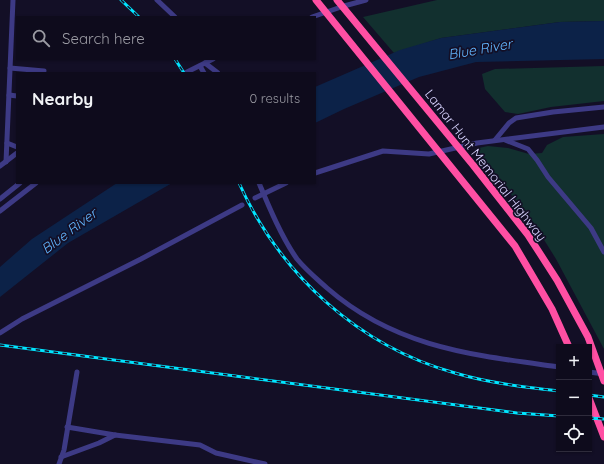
<!DOCTYPE html>
<html lang="en">
<head>
<meta charset="utf-8">
<style>
  :root { --surface:#0e0b1c; --page:#1c1929; --text:#f1f3f6; --muted:#9b9ba3; --line:#2e2b3b }
  body { margin:0; font-family:Quicksand,sans-serif; background:var(--page); color:var(--text) }
  .controls { position:absolute; right:12px; bottom:12px; display:grid; overflow:hidden; border-radius:0px; box-shadow:0 1px 3px #0004 }
  .controls button { width:36px; height:36px; display:grid; place-items:center; padding:0; border:0; border-bottom:1px solid var(--line); background:var(--surface); color:var(--text); font:20px sans-serif }
  .list { margin:0; padding:0; list-style:none }
  h2 { display:flex; justify-content:space-between; align-items:center; height:52px; margin:0; padding:0 16px; font-size:17px }
  h2 small { font-size:13px; font-weight:400; color:var(--muted) }
  .icon { flex:none; width:22px; height:22px; fill:none; stroke:currentColor; stroke-width:2; stroke-linecap:round; stroke-linejoin:round }
  .map { position:relative; flex:none; width:604px; height:464px; overflow:hidden }
  .search { position:absolute; background:var(--surface); box-shadow:0 1px 3px #0004; left:16px; top:16px; width:300px; height:44px; display:flex; align-items:center; gap:10px; box-sizing:border-box; padding:0 14px; border-radius:0px; color:var(--muted); font-size:15px }
  .panel { position:absolute; background:var(--surface); box-shadow:0 1px 3px #0004; left:16px; top:72px; width:300px; height:112px; border-radius:0px }
  .map>svg:first-child { display:block }
  .green { fill:#12302f }
  .water { fill:#0c2248 }
  .lines { fill:none; stroke-linecap:round; stroke-linejoin:round }
  .minor { stroke:#3d3a85; stroke-width:5 }
  .highway { stroke:#ff4fa3; stroke-width:7 }
  .rail-casing { stroke:#00e5ff; stroke-width:3 }
  .rail { stroke:#130f26; stroke-width:1.5; stroke-dasharray:4.5; stroke-linecap:butt }
  .labels { text-anchor:middle; stroke-width:3.5; stroke-linejoin:round; paint-order:stroke }
  .street-label { font-size:13px; fill:#d9d4ff; stroke:#130f26 }
  .water-label { font-size:14px; font-style:italic; fill:#62b6ff; stroke:#130f26 }
</style>
</head>
<body>
<div class="map">
<svg width="604" height="464" viewBox="0 0 604 464">
  <rect width="100%" height="100%" fill="#130f26"/>
  <g class="green">
    <path d="M437,0H604V21L560,22L441,38L394,53L363,17Z"/>
    <path d="M604,66V101L551,107L518,114L505,112L485,89L482,74L495,69Z"/>
    <path d="M604,134V349L556,259L531,219L474,149L488,146L508,148L529,154L542,153L547,145L563,137Z"/>
  </g>
  <g class="water">
    <path d="M604,21V59L476,62L419,77L344,109L315,123V87L400,50L441,38L560,22Z"/>
    <path d="M117,183H172L68,243L0,297V267L32,239Z"/>
  </g>
  <g class="lines">
    <g class="minor">
      <path d="M157,0L175,17"/>
      <path d="M312,17L344,6L366,0"/>
      <path d="M205,63L218,73"/>
      <path d="M200,66L204,73"/>
      <path d="M10,68L44,71"/>
      <path d="M185,73L213,59"/>
      <path d="M9,95L17,96"/>
      <path d="M495,140L509,123L516,118L553,112L604,107"/>
      <path d="M505,140L528,149L537,160L548,177L591,228L604,252"/>
      <path d="M7,143L17,147"/>
      <path d="M6,162L13,0"/>
      <path d="M0,166L17,153"/>
      <path d="M315,173L383,151L429,154L477,143L604,127"/>
      <path d="M259,183C269,207 282,238 297,259C306,270 317,279 327,288C396,348 473,355 559,367"/>
      <path d="M255,198L286,183"/>
      <path d="M0,199L20,183"/>
      <path d="M0,211L36,183"/>
      <path d="M0,333L22,319L141,259L242,205"/>
      <path d="M589,372L604,374"/>
      <path d="M67,427L115,435"/>
      <path d="M61,457L99,443L115,435L200,445L216,453L265,464"/>
      <path d="M59,464L64,450L77,372"/>
    </g>
    <g class="highway">
      <path d="M316,0L515,246L552,309L569,347"/>
      <path d="M337,0L473,165L528,235L557,280L588,337L604,381"/>
      <path d="M589,398L604,437"/>
    </g>
    <defs>
      <g id="rail">
        <path d="M121,0L139,17"/>
        <path d="M175,59L184,73"/>
        <path d="M239,183C280,274 358,346 455,373C489,383 524,387 559,391"/>
        <path d="M0,345L517,413L559,416"/>
        <path d="M589,395L604,397"/>
        <path d="M589,418L604,419"/>
      </g>
    </defs>
    <use href="#rail" class="rail-casing"/>
    <use href="#rail" class="rail"/>
  </g>
  <g class="labels">
    <g class="street-label">
      <text transform="translate(486 165) rotate(52)" y="5">Lamar Hunt Memorial Highway</text>
    </g>
    <g class="water-label">
      <text transform="translate(480 49) rotate(-10)" y="5">Blue River</text>
      <text transform="translate(69 231) rotate(-37)" y="5">Blue River</text>
    </g>
  </g>
</svg>
<div class="controls">
<button>+</button>
<button>−</button>
<button><svg class="icon" aria-label="locate" viewBox="0 0 24 24"><circle cx="12" cy="12" r="6"/><path d="M12 2v4M12 18v4M2 12h4M18 12h4"/></svg></button>
</div>
<div class="search"><svg class="icon" aria-label="search" viewBox="0 0 24 24"><circle cx="10" cy="10" r="6"/><path d="M15 15l6 6"/></svg>Search here</div>
<section class="panel">
<h2>Nearby<small>0 results</small></h2>
<ul class="list">
</ul>
</section>
</div>
</body>
</html>
